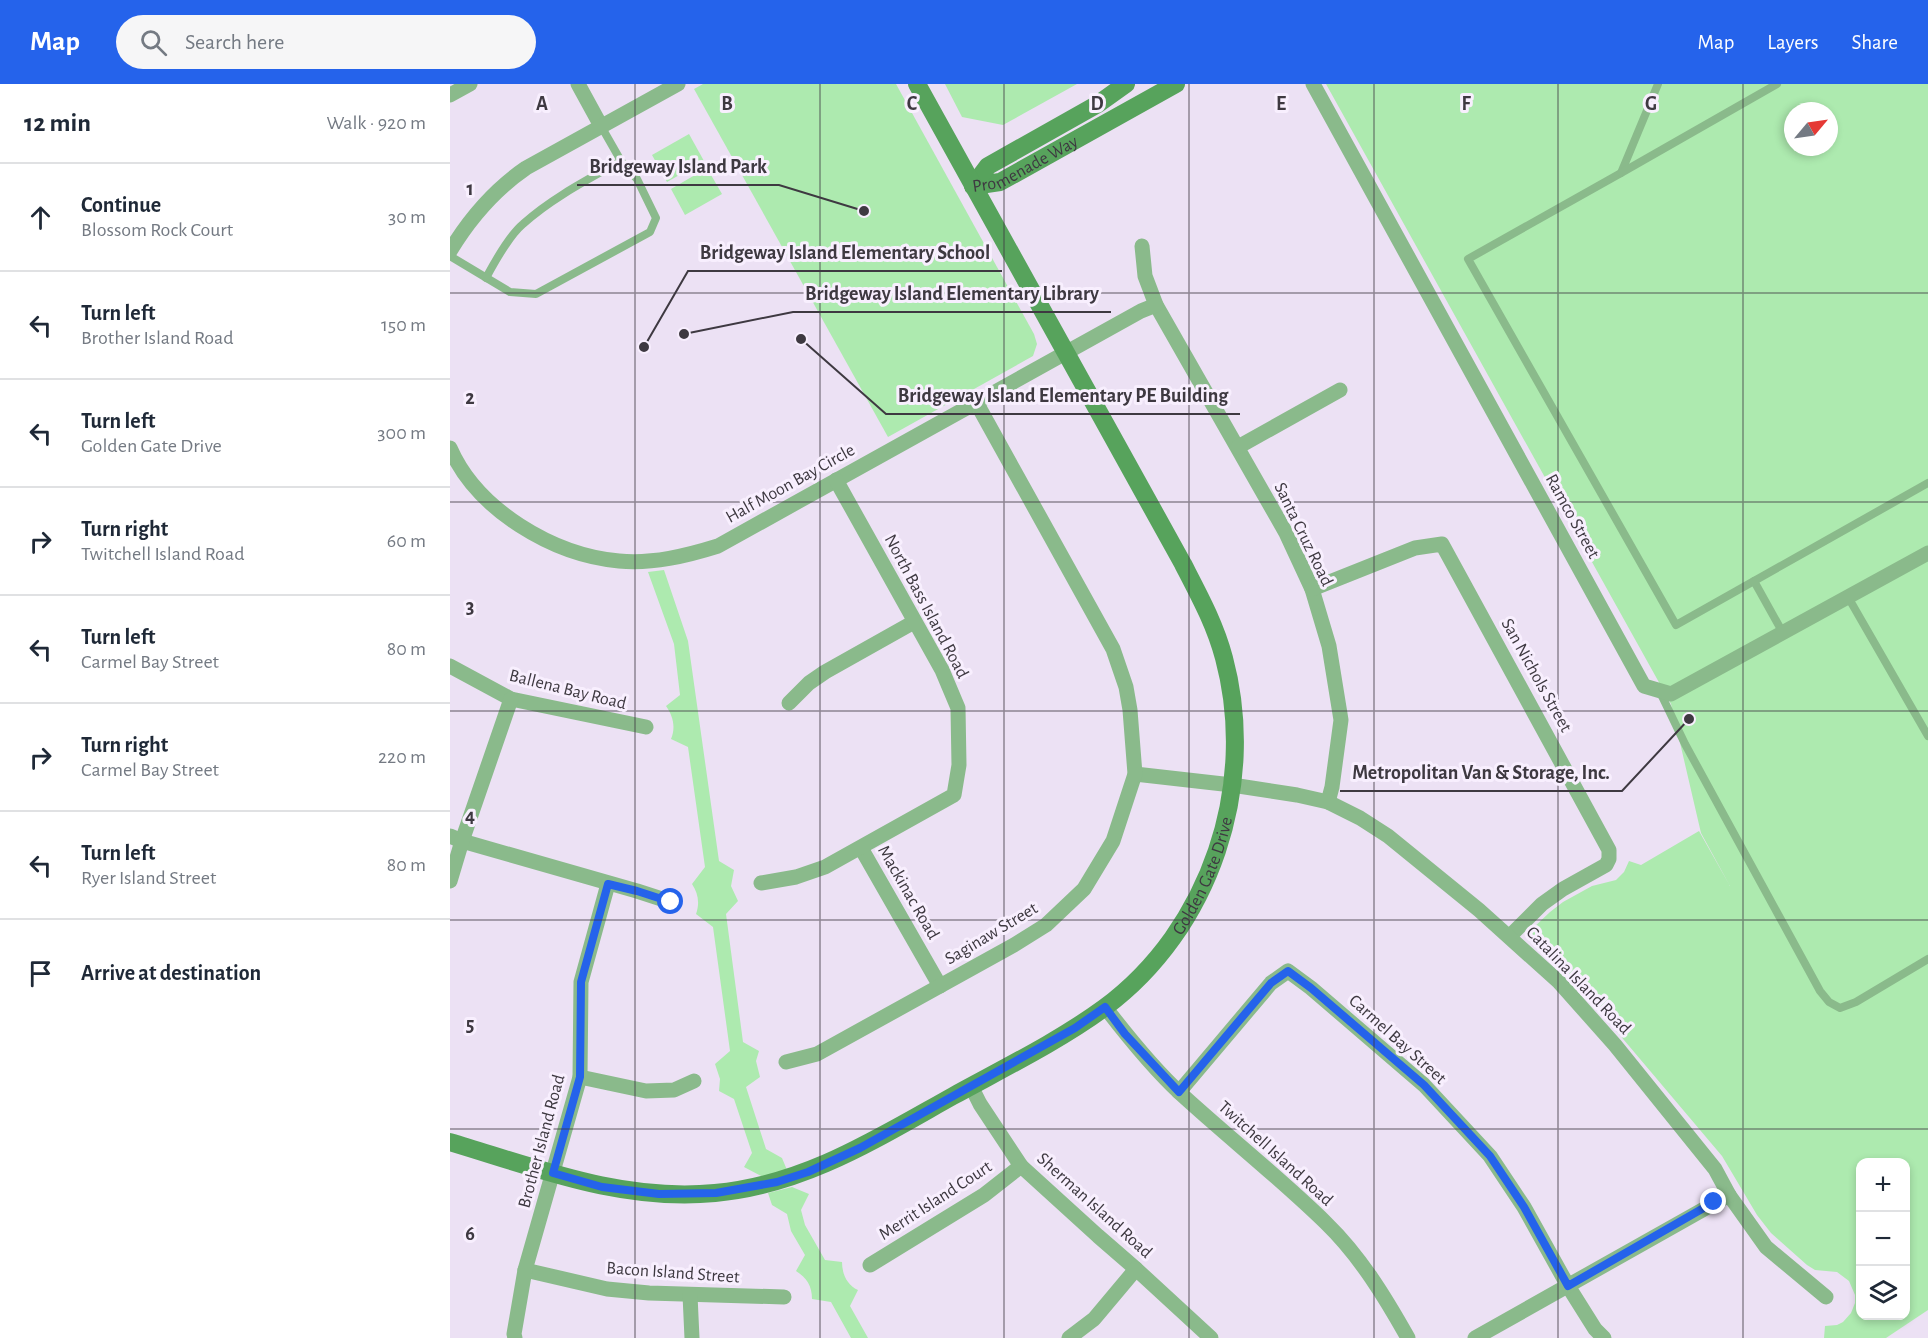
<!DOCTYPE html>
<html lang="en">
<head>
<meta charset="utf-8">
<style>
  :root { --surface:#fff; --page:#f6f6f7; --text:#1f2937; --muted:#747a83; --line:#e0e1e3; --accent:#2563eb }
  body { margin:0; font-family:"Alegreya Sans",sans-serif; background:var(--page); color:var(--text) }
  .controls { position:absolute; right:18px; bottom:18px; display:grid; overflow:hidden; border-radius:12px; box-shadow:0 3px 9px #0003 }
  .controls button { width:54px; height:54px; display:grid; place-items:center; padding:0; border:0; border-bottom:2px solid var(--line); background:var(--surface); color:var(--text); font:30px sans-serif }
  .compass { position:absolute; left:1334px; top:18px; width:54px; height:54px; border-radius:50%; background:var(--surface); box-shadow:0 3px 9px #0003; rotate:61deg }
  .stop { position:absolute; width:18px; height:18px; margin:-14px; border:4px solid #2563eb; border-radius:50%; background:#fff }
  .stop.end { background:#2563eb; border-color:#fff; box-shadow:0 2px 6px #0008 }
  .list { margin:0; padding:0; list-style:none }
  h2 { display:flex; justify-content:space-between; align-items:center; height:78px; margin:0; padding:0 24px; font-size:26px }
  h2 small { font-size:20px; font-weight:400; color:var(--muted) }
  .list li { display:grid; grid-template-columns:39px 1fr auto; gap:18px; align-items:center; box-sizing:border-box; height:108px; padding:0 24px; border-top:2px solid var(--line) }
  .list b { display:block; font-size:22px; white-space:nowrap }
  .list p { margin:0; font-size:20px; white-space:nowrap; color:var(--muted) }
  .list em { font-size:20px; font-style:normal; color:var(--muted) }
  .icon { flex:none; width:33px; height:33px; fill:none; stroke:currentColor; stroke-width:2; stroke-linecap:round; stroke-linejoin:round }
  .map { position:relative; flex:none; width:1478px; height:1254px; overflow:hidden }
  header { display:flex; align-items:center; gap:36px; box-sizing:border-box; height:84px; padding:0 30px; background:var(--accent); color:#fff }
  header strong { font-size:28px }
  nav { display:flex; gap:33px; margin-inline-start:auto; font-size:21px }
  .search { width:420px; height:54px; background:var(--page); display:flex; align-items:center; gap:15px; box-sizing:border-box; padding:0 21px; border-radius:33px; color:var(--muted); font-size:22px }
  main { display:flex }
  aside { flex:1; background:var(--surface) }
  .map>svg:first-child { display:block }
  .green { fill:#adeaaf; fill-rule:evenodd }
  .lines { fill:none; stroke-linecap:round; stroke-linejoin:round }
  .lane { stroke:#8aba8b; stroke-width:8 }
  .street { stroke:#8aba8b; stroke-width:15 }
  .secondary { stroke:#57a35c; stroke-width:18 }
  .route { stroke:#2563eb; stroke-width:8 }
  .grid { fill:none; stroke:#3e3941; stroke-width:1.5; stroke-opacity:0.55 }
  .labels { text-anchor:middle; stroke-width:6; stroke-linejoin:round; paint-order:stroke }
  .street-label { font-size:18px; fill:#3e3941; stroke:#f8effe }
  .grid-label { font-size:20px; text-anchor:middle; font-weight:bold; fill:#3e3941; stroke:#f8effe; stroke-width:6; stroke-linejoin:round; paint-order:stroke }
  .leader { fill:none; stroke:#3e3941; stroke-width:2 }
  .callout-dot { fill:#3e3941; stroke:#f8effe; stroke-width:2 }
  .callout-label { font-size:20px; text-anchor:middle; font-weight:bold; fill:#3e3941; stroke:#f8effe; stroke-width:6; stroke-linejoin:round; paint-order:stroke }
</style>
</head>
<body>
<header>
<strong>Map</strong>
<div class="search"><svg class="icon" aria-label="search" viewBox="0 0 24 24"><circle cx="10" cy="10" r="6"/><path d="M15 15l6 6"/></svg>Search here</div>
<nav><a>Map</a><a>Layers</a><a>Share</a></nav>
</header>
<main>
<aside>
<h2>12 min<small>Walk · 920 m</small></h2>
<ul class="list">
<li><svg class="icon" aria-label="ahead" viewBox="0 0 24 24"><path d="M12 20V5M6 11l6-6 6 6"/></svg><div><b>Continue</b><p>Blossom Rock Court</p></div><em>30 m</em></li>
<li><svg class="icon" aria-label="left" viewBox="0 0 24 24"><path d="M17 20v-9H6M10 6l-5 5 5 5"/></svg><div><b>Turn left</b><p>Brother Island Road</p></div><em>150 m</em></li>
<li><svg class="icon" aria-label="left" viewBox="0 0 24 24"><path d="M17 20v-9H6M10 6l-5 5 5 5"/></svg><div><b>Turn left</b><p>Golden Gate Drive</p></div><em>300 m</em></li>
<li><svg class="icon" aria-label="right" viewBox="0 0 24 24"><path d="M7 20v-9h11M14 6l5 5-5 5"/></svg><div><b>Turn right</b><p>Twitchell Island Road</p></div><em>60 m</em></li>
<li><svg class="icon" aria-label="left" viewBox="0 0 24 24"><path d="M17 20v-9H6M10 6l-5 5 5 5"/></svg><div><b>Turn left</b><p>Carmel Bay Street</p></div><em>80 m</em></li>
<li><svg class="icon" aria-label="right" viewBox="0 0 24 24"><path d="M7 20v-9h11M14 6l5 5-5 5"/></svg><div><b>Turn right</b><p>Carmel Bay Street</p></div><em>220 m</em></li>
<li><svg class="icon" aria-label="left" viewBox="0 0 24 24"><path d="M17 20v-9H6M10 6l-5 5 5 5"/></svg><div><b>Turn left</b><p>Ryer Island Street</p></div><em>80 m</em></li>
<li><svg class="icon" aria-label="arrive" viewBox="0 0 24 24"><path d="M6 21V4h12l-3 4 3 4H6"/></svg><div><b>Arrive at destination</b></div></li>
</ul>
</aside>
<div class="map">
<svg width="1478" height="1254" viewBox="0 0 1478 1254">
  <rect width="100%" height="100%" fill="#ece1f4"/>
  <g class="green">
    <path d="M253,0H446L584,250L587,260L583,272L438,353L244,5Z"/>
    <path d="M495,0H627L553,41L512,33Z"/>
    <path d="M876,0H1478V1226L1436,1254H1374L1375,1242L1387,1241L1393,1238L1401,1229L1405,1219V1211L1399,1197L1387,1188L1365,1186L1357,1181L1321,1149L1307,1131L1272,1072L1141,917L1083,856L1082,845L1100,828L1113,818L1142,802L1166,796L1174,788L1179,777L1191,781L1249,747L1280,802L1251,749L1221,620ZM1343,27H1379V63H1343ZM1410,1078H1456V1232H1410Z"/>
    <path d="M239,50L254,77L217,98L202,71Z"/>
    <path d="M257,84L272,110L235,131L221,105Z"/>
    <path d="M214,486L238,557L269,777L284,786L281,802L288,817L276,830L293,958L309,967L306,977L310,993L296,1003L316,1065L332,1074L337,1086L313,1093L294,1083L302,1069L284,1015L269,1007L270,995L265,980L280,967L263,843L246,830C250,819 248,809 242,800L255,783L238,663L221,655C226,643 223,632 216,622L230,611L224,560L198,488Z"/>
    <path d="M342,1103L359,1110L351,1126L355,1141L375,1176L392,1178C392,1190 397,1201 408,1206L400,1222L418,1254H401L381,1218L362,1215C362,1202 357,1194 346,1187L355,1171L341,1147L337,1130L322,1121L318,1109Z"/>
  </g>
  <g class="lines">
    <g class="lane">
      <path d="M1208,0L1171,89L1018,175L1226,541L1478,399"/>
      <path d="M1171,89L1327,0"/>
      <path d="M0,172L60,208L86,210L200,148L206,134L187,95L171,77L151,42"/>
      <path d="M36,194C44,179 60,151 73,140C102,114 137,96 171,77"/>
      <path d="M1304,497L1333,549"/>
      <path d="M1398,513L1478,652"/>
      <path d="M1210,608L1235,660L1370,907L1379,918L1390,924L1406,918L1478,875"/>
    </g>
    <g class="street">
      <path d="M128,0L151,42"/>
      <path d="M863,0L1194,602L1221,610L1478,469"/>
      <path d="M0,11L20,0"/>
      <path d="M692,162L695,192L706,221L836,449L862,505L879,562L891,636L882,703L878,718"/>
      <path d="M0,167C20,134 44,106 76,84L228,0"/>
      <path d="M788,363L890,306"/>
      <path d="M0,364C27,426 103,471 169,477C203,480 236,472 268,462L691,227L706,221"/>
      <path d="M862,505L965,464L992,460L1159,766V775L1156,781L1113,805L1092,820L1060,852"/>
      <path d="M0,582L61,615L196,643"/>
      <path d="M339,619L359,599L375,588L464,538"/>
      <path d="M685,690L782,701L847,711L878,718L910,734L938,752L1029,826L1109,898L1165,961L1265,1085L1279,1111L1316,1163L1376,1213"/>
      <path d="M0,752L12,757L187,807L221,818"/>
      <path d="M411,764L490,902"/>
      <path d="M0,797L12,757L61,615"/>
      <path d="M311,799L346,793L375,783L504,711L509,681L508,624L492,586L386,396"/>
      <path d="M655,923C678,953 702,983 730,1009C778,1053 830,1094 876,1139C910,1172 935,1213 958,1254"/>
      <path d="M336,978L367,970L564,861L596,841L634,805L663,757L685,690L680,626L676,603L663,565L526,318"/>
      <path d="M130,993L196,1007L224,1006L244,997"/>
      <path d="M521,1002L530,1020L571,1082L648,1152L686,1185L761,1254"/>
      <path d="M729,1008L821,899L838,887L861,904L974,1001L1040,1072L1074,1123L1118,1202L1145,1245L1154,1254"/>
      <path d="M420,1181L534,1111L571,1082"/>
      <path d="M75,1186L157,1205L199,1209L334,1213"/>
      <path d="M240,1211L242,1254"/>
      <path d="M65,1254L64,1250L75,1186L130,993L131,898L158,800"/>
      <path d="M619,1254L644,1235L686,1185"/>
      <path d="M1025,1254L1279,1111"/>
    </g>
    <g class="secondary">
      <path id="s1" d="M523,102L550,98L726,0"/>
      <path d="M523,102L538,82L648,20L676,0"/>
      <path id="s2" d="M0,1058C87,1084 172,1118 265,1109C354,1101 426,1055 503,1012C552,985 609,957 654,924C761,845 808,701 774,574C765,540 749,511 733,480L467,0"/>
    </g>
  </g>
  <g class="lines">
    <path class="route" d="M221,818L187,807L158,800L131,898L130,993L103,1089L152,1103L209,1110L266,1109L327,1098L358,1088L410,1064L625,944L655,923L675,950L729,1008L821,899L838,887L861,904L974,1001L1040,1072L1074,1123L1118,1202L1264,1118"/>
  </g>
  <path class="grid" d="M185,0V1254M370,0V1254M554,0V1254M739,0V1254M924,0V1254M1108,0V1254M1293,0V1254M0,209H1478M0,418H1478M0,627H1478M0,836H1478M0,1045H1478"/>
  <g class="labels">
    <g class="street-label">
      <text dy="6" stroke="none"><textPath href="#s1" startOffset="57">Promenade Way</textPath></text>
      <text transform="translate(340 399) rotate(-29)" y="6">Half Moon Bay Circle</text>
      <text transform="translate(1123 432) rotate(61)" y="6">Ramco Street</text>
      <text transform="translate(854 450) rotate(64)" y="6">Santa Cruz Road</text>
      <text transform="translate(477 522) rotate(62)" y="6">North Bass Island Road</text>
      <text transform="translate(1087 591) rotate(61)" y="6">San Nichols Street</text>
      <text transform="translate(118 605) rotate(14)" y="6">Ballena Bay Road</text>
      <text dy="6" stroke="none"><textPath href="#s2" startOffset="874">Golden Gate Drive</textPath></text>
      <text transform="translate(459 808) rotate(60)" y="6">Mackinac Road</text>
      <text transform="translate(541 849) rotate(-31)" y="6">Saginaw Street</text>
      <text transform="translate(1129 896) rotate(46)" y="6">Catalina Island Road</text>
      <text transform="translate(948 955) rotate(42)" y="6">Carmel Bay Street</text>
      <text transform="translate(91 1057) rotate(-75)" y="6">Brother Island Road</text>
      <text transform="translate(826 1069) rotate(42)" y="6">Twitchell Island Road</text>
      <text transform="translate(485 1116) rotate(-33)" y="6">Merrit Island Court</text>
      <text transform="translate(645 1121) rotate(42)" y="6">Sherman Island Road</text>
      <text transform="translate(223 1188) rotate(4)" y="6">Bacon Island Street</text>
    </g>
  </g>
  <g class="grid-label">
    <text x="92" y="26">A</text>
    <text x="277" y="26">B</text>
    <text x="462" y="26">C</text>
    <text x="647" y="26">D</text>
    <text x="831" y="26">E</text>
    <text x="1016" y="26">F</text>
    <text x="1201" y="26">G</text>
    <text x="20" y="111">1</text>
    <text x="20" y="320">2</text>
    <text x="20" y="529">3</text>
    <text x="20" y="738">4</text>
    <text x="20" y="947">5</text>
    <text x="20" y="1156">6</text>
  </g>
  <path class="leader" d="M414 127L329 101H127M194 263L238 187H552M234 250L343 228H661M351 255L436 330H790M1239 635L1172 707H890"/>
  <g class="callout-dot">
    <circle cx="414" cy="127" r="6"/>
    <circle cx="194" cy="263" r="6"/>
    <circle cx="234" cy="250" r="6"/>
    <circle cx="351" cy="255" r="6"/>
    <circle cx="1239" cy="635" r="6"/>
  </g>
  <g class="callout-label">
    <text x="228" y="89">Bridgeway Island Park</text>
    <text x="395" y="175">Bridgeway Island Elementary School</text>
    <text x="502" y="216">Bridgeway Island Elementary Library</text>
    <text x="613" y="318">Bridgeway Island Elementary PE Building</text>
    <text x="1031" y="695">Metropolitan Van &amp; Storage, Inc.</text>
  </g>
</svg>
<div class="controls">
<button>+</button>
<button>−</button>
<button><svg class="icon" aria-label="layers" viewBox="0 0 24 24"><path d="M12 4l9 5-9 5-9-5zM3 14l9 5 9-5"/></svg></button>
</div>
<svg class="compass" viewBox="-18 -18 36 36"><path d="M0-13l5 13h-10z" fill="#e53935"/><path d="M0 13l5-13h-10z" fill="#747a83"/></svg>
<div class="stop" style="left:221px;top:818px"></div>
<div class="stop end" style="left:1264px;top:1118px"></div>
</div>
</main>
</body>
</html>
